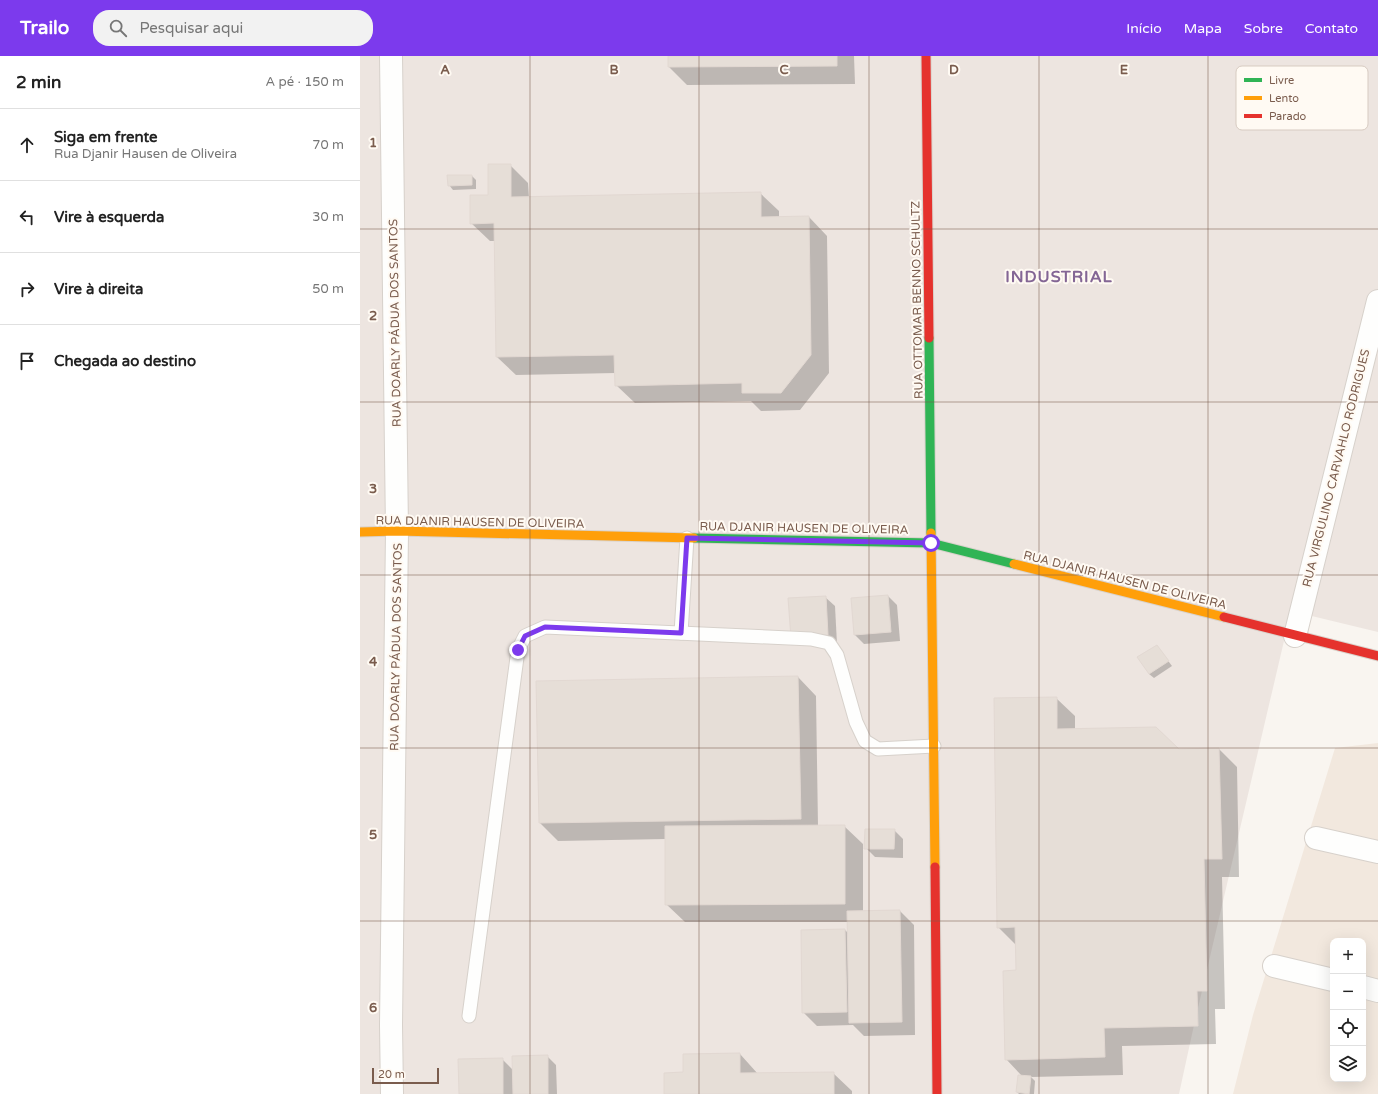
<!DOCTYPE html>
<html lang="pt">
<head>
<meta charset="utf-8">
<style>
  :root { --surface:#fff; --page:#f2f2f2; --text:#222; --muted:#767676; --line:#e0e0e0; --accent:#7c3aed }
  body { margin:0; font-family:"Varela Round",sans-serif; background:var(--page); color:var(--text) }
  .controls { position:absolute; right:12px; bottom:12px; display:grid; overflow:hidden; border-radius:8px; box-shadow:0 4px 16px #0002 }
  .controls button { width:36px; height:36px; display:grid; place-items:center; padding:0; border:0; border-bottom:1px solid var(--line); background:var(--surface); color:var(--text); font:20px sans-serif }
  .scale { position:absolute; left:12px; bottom:10px; width:67px; box-sizing:border-box; padding-left:4px; border:2px solid #7a5c4d; border-top:0; font-size:11px; line-height:14px; white-space:nowrap; color:#7a5c4d; -webkit-text-stroke:3px #fffaf3; paint-order:stroke }
  .stop { position:absolute; width:12px; height:12px; margin:-9px; border:3px solid #7c3aed; border-radius:50%; background:#fff }
  .stop.end { background:#7c3aed; border-color:#fff; box-shadow:0 1px 4px #0008 }
  .list { margin:0; padding:0; list-style:none }
  h2 { display:flex; justify-content:space-between; align-items:center; height:52px; margin:0; padding:0 16px; font-size:17px }
  h2 small { font-size:13px; font-weight:400; color:var(--muted) }
  .list li { display:grid; grid-template-columns:26px 1fr auto; gap:12px; align-items:center; box-sizing:border-box; height:72px; padding:0 16px; border-top:1px solid var(--line) }
  .list b { display:block; font-size:15px; white-space:nowrap }
  .list p { margin:0; font-size:13px; white-space:nowrap; color:var(--muted) }
  .list em { font-size:13px; font-style:normal; color:var(--muted) }
  .icon { flex:none; width:22px; height:22px; fill:none; stroke:currentColor; stroke-width:2; stroke-linecap:round; stroke-linejoin:round }
  .map { position:relative; flex:none; width:1018px; height:1038px; overflow:hidden }
  header { display:flex; align-items:center; gap:24px; box-sizing:border-box; height:56px; padding:0 20px; background:var(--accent); color:#fff }
  header strong { font-size:19px }
  nav { display:flex; gap:22px; margin-inline-start:auto; font-size:14px }
  .search { width:280px; height:36px; background:var(--page); display:flex; align-items:center; gap:10px; box-sizing:border-box; padding:0 14px; border-radius:16px; color:var(--muted); font-size:15px }
  main { display:flex }
  aside { flex:1; background:var(--surface) }
  .map>svg:first-child { display:block }
  .residential { fill:#f2e8de; fill-rule:evenodd }
  .industrial { fill:#ede5e0 }
  .shadow { fill:#0003 }
  .building { fill:#e6ded7; stroke:#e2d8d2 }
  .lines { fill:none; stroke-linecap:round; stroke-linejoin:round }
  .lane-casing { stroke:#d7d1cb; stroke-width:15 }
  .street-casing { stroke:#d7d1cb; stroke-width:24 }
  .fast-casing { stroke:#d9d2cb; stroke-width:11 }
  .slow-casing { stroke:#d9d2cb; stroke-width:11 }
  .jam-casing { stroke:#d9d2cb; stroke-width:11 }
  .lane { stroke:#fefefd; stroke-width:13 }
  .street { stroke:#fefefd; stroke-width:22 }
  .fast { stroke:#30b455; stroke-width:9 }
  .slow { stroke:#ff9f0a; stroke-width:9 }
  .jam { stroke:#e5322d; stroke-width:9 }
  .route { stroke:#7c3aed; stroke-width:5 }
  .grid { fill:none; stroke:#7a5c4d; stroke-width:1; stroke-opacity:0.55 }
  .labels { text-anchor:middle; stroke-width:4; stroke-linejoin:round; paint-order:stroke }
  .street-label { font-size:12px; fill:#7a5c4d; stroke:#fffaf3 }
  .district-label { font-size:16px; font-weight:bold; letter-spacing:1px; fill:#846695; stroke:#fffaf3 }
  .key { fill:#fffaf3; stroke:#d7cbc1; stroke-width:1 }
  .key-label { font-size:11px; fill:#7a5c4d }
  .grid-label { font-size:13px; text-anchor:middle; font-weight:bold; fill:#7a5c4d; stroke:#fffaf3; stroke-width:4; stroke-linejoin:round; paint-order:stroke }
</style>
</head>
<body>
<header>
<strong>Trailo</strong>
<div class="search"><svg class="icon" aria-label="search" viewBox="0 0 24 24"><circle cx="10" cy="10" r="6"/><path d="M15 15l6 6"/></svg>Pesquisar aqui</div>
<nav><a>Início</a><a>Mapa</a><a>Sobre</a><a>Contato</a></nav>
</header>
<main>
<aside>
<h2>2 min<small>A pé · 150 m</small></h2>
<ul class="list">
<li><svg class="icon" aria-label="ahead" viewBox="0 0 24 24"><path d="M12 20V5M6 11l6-6 6 6"/></svg><div><b>Siga em frente</b><p>Rua Djanir Hausen de Oliveira</p></div><em>70 m</em></li>
<li><svg class="icon" aria-label="left" viewBox="0 0 24 24"><path d="M17 20v-9H6M10 6l-5 5 5 5"/></svg><div><b>Vire à esquerda</b></div><em>30 m</em></li>
<li><svg class="icon" aria-label="right" viewBox="0 0 24 24"><path d="M7 20v-9h11M14 6l5 5-5 5"/></svg><div><b>Vire à direita</b></div><em>50 m</em></li>
<li><svg class="icon" aria-label="arrive" viewBox="0 0 24 24"><path d="M6 21V4h12l-3 4 3 4H6"/></svg><div><b>Chegada ao destino</b></div></li>
</ul>
</aside>
<div class="map">
<svg width="1018" height="1038" viewBox="0 0 1018 1038">
  <rect width="100%" height="100%" fill="#f9f5f0"/>
  <path class="residential" d="M1018,687V1038H873L893,959L975,692ZM973,885H1003V1023H973Z"/>
  <path class="industrial" d="M0,0H1018V576L931,555L834,969L819,1038H0Z"/>
  <g class="shadow">
    <path d="M309,0H494L495,28L327,29L309,11Z"/>
    <path d="M150,109L168,127L169,142L400,137L419,155V162L449,161L467,180L469,317L440,354L401,355L391,345L275,347L256,329V317L156,319L137,301L135,185H130L111,167Z"/>
    <path d="M112,120L116,124V133L93,134L89,129Z"/>
    <path d="M528,540L537,549L540,585L504,588L495,579L492,543Z"/>
    <path d="M465,541L475,550L477,588L441,590L432,581Z"/>
    <path d="M797,590L812,610L794,622L789,618Z"/>
    <path d="M438,621L456,640L458,770H484L503,788V856L540,855L554,869L555,979L504,980L493,969L457,970L443,956L485,874L489,878L488,866H325L306,848V783L198,785L180,767Z"/>
    <path d="M696,642L715,660V674L819,694L859,693L877,711L879,821H862L865,953H855L856,988L762,990L763,1019L671,1021L675,1025L674,1038H659L657,1036L662,1020L646,1003L657,915L656,889L638,871Z"/>
    <path d="M534,774L543,783V802L515,801L506,792Z"/>
    <path d="M380,998L398,1018L473,1017L492,1035V1038H305L324,1017Z"/>
    <path d="M187,1000L196,1009L197,1038H100L142,1003L153,1014Z"/>
  </g>
  <g class="building">
    <path d="M308,0H477V10L308,11Z"/>
    <path d="M128,108H151V141L401,136V161L449,160L451,299L421,337H382V327L255,330L254,299L136,301L134,167L110,168V139H128Z"/>
    <path d="M87,119H112V129L88,130Z"/>
    <path d="M528,539L531,576L494,579L491,542Z"/>
    <path d="M466,540L468,579L431,582L428,542Z"/>
    <path d="M797,589L809,605L789,618L777,601Z"/>
    <path d="M438,620L441,763L179,767L176,625Z"/>
    <path d="M697,641V673L796,671L819,693L859,692L862,803H844L847,935H837L838,970L744,972L745,1001L645,1004L643,915L656,914L655,871L637,872L634,642Z"/>
    <path d="M485,769V848L305,849V770Z"/>
    <path d="M505,773H535L534,793H504Z"/>
    <path d="M540,854L542,966L489,967L487,855Z"/>
    <path d="M485,873L487,956L442,957L441,874Z"/>
    <path d="M380,997V1017L474,1016V1038H304V1017L323,1016V998Z"/>
    <path d="M188,999V1038H153L152,1000Z"/>
    <path d="M143,1002V1038H99L98,1003Z"/>
    <path d="M658,1019L671,1020L669,1038L656,1036Z"/>
  </g>
  <g class="lines">
    <defs>
      <g id="lane">
        <path d="M321,577L327,482"/>
        <path d="M109,960L158,594L165,580L185,571L451,583L469,587L477,599L496,666L505,685L518,693L574,690"/>
      </g>
      <g id="street">
        <path d="M31,0L37,475L31,969L32,1038"/>
        <path d="M935,580L1018,245"/>
        <path d="M956,782L1018,796"/>
        <path d="M914,910L973,924"/>
        <path d="M1003,931L1018,935"/>
      </g>
      <g id="fast">
        <path d="M569,282L571,477"/>
        <path d="M334,482L571,487L654,508"/>
      </g>
      <g id="slow">
        <path d="M0,476L37,475L334,482"/>
        <path d="M571,477L575,811"/>
        <path d="M654,508L864,561"/>
      </g>
      <g id="jam">
        <path d="M566,0L569,282"/>
        <path d="M864,561L1018,600"/>
        <path d="M575,811L577,1038"/>
      </g>
    </defs>
    <use href="#lane" class="lane-casing"/>
    <use href="#street" class="street-casing"/>
    <use href="#fast" class="fast-casing"/>
    <use href="#slow" class="slow-casing"/>
    <use href="#jam" class="jam-casing"/>
    <use href="#lane" class="lane"/>
    <use href="#street" class="street"/>
    <use href="#fast" class="fast"/>
    <use href="#slow" class="slow"/>
    <use href="#jam" class="jam"/>
  </g>
  <g class="lines">
    <path class="route" d="M158,594L165,580L185,571L321,577L327,482L571,487"/>
  </g>
  <path class="grid" d="M170,0V1038M339,0V1038M509,0V1038M679,0V1038M848,0V1038M0,173H1018M0,346H1018M0,519H1018M0,692H1018M0,865H1018"/>
  <g class="labels">
    <g class="street-label">
      <text transform="translate(557 244) rotate(-91)" y="4">RUA OTTOMAR BENNO SCHULTZ</text>
      <text transform="translate(35 267) rotate(-91)" y="4">RUA DOARLY PÁDUA DOS SANTOS</text>
      <text transform="translate(976 412) rotate(-76)" y="4">RUA VIRGULINO CARVAHLO RODRIGUES</text>
      <text transform="translate(120 466) rotate(1)" y="4">RUA DJANIR HAUSEN DE OLIVEIRA</text>
      <text transform="translate(444 472) rotate(1)" y="4">RUA DJANIR HAUSEN DE OLIVEIRA</text>
      <text transform="translate(765 524) rotate(14)" y="4">RUA DJANIR HAUSEN DE OLIVEIRA</text>
      <text transform="translate(36 591) rotate(-89)" y="4">RUA DOARLY PÁDUA DOS SANTOS</text>
    </g>
    <g class="district-label">
      <text x="699" y="226">INDUSTRIAL</text>
    </g>
  </g>
  <rect x="876" y="10" width="132" height="64" rx="6" class="key"/>
  <rect x="884" y="22" width="18" height="4" fill="#30b455"/>
  <rect x="884" y="40" width="18" height="4" fill="#ff9f0a"/>
  <rect x="884" y="58" width="18" height="4" fill="#e5322d"/>
  <g class="key-label">
    <text x="909" y="28">Livre</text>
    <text x="909" y="46">Lento</text>
    <text x="909" y="64">Parado</text>
  </g>
  <g class="grid-label">
    <text x="85" y="18">A</text>
    <text x="254" y="18">B</text>
    <text x="424" y="18">C</text>
    <text x="594" y="18">D</text>
    <text x="764" y="18">E</text>
    <text x="13" y="91">1</text>
    <text x="13" y="264">2</text>
    <text x="13" y="437">3</text>
    <text x="13" y="610">4</text>
    <text x="13" y="783">5</text>
    <text x="13" y="956">6</text>
  </g>
</svg>
<div class="controls">
<button>+</button>
<button>−</button>
<button><svg class="icon" aria-label="locate" viewBox="0 0 24 24"><circle cx="12" cy="12" r="6"/><path d="M12 2v4M12 18v4M2 12h4M18 12h4"/></svg></button>
<button><svg class="icon" aria-label="layers" viewBox="0 0 24 24"><path d="M12 4l9 5-9 5-9-5zM3 14l9 5 9-5"/></svg></button>
</div>
<div class="scale">20 m</div>
<div class="stop" style="left:571px;top:487px"></div>
<div class="stop end" style="left:158px;top:594px"></div>
</div>
</main>
</body>
</html>
